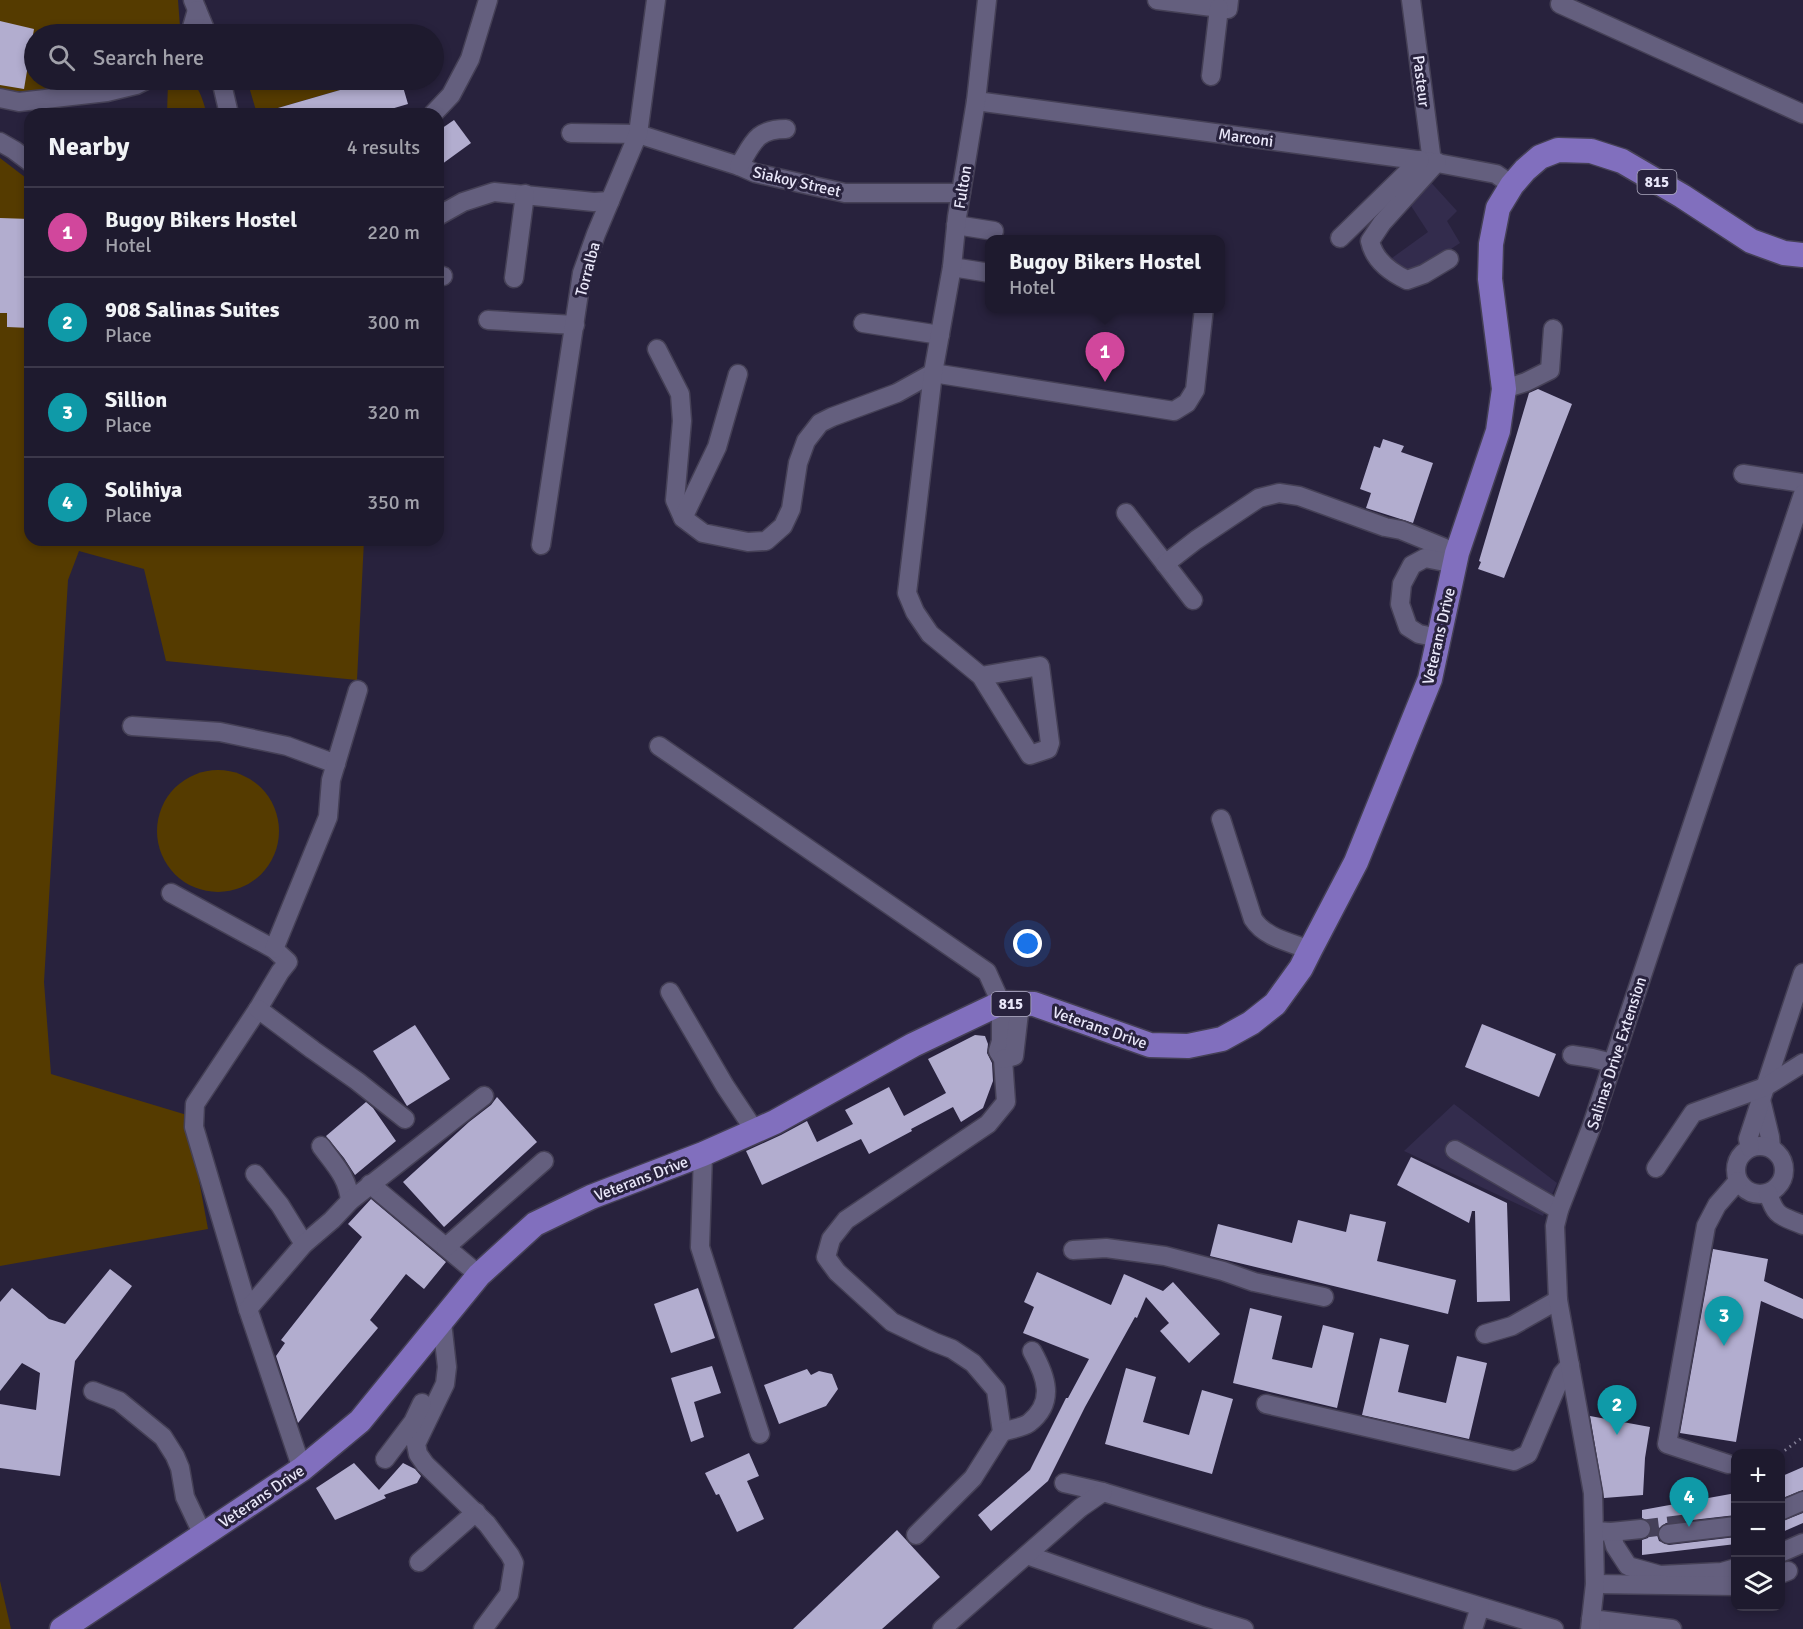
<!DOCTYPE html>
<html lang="en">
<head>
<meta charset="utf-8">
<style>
  :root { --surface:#1e1a2e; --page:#2b273a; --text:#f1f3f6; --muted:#a1a1aa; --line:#3c384a; --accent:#e6ac36 }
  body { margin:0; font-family:Signika,sans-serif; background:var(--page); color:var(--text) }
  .controls { position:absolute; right:18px; bottom:18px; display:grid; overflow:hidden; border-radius:12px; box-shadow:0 3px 9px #0003 }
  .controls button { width:54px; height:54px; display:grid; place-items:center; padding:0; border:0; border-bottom:2px solid var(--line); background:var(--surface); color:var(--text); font:30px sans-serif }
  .you { position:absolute; left:1028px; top:944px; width:21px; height:21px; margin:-15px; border:4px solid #fff; border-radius:50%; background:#1a73e8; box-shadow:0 0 0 9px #1a73e833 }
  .badge { display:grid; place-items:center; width:39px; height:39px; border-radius:50%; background:var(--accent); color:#fff; font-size:20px; font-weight:700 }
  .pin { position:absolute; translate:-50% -50px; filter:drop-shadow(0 2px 3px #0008) }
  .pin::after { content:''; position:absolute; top:32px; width:21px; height:18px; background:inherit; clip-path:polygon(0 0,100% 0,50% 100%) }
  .popup { position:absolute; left:985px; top:235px; width:240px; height:78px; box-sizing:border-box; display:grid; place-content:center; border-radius:12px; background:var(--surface); filter:drop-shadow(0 2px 4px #0005); font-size:20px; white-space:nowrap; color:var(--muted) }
  .popup b { font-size:22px; color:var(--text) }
  .popup::after { content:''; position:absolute; left:50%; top:100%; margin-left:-12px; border:12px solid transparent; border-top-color:var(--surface) }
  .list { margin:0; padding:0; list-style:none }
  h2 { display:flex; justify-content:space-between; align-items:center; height:78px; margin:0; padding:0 24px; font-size:26px }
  h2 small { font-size:20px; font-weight:400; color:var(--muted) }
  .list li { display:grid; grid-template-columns:39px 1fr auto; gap:18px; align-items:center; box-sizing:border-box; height:90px; padding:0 24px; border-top:2px solid var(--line) }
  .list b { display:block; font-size:22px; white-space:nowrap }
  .list p { margin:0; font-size:20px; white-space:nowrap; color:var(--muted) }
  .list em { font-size:20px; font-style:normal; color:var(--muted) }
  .icon { flex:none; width:33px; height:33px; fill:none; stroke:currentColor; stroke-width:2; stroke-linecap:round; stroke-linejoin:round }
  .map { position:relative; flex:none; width:1803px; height:1629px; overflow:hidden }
  .search { position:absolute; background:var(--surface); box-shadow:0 3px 9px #0003; left:24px; top:24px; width:420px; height:66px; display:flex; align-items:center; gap:15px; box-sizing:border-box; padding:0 21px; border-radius:33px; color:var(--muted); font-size:22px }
  .panel { position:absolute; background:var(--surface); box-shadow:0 3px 9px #0003; left:24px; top:108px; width:420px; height:438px; border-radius:18px }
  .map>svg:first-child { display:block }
  .built { fill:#332c4d }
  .green { fill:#553b00 }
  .building { fill:#b2adcf }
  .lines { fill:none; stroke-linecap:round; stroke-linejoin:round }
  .minor-tunnel { stroke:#454059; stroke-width:18; stroke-dasharray:18 9; stroke-linecap:butt }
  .minor-casing { stroke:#454056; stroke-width:21 }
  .major-casing { stroke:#454056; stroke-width:27 }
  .path { stroke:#837f96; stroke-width:3; stroke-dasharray:1.5 4.5; stroke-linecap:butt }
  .minor { stroke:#645f7e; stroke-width:18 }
  .major { stroke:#816fbe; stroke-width:24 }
  .labels { text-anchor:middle; stroke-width:6; stroke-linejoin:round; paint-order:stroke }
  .shield { fill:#28223d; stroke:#afacc1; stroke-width:1.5 }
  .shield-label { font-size:15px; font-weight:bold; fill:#e9e7f9 }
  .street-label { font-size:16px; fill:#e9e7f9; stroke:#28223d }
</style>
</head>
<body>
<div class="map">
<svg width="1803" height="1629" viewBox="0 0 1803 1629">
  <rect width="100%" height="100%" fill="#28223d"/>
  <g class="built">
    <path d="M1426,177L1457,211L1447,221L1460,243L1407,278L1392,258L1428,232L1404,195Z"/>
    <path d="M1454,1104L1557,1183L1543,1216L1404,1151Z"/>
  </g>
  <g class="green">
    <path d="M0,0H178L180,27L176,34H34V80H123C87,96 39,91 0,91Z"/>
    <path d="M176,80C199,79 201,95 207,114H167L168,82Z"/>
    <path d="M247,80H344L347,88L257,114Z"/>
    <path d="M0,158L30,181V540H364L357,680L166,661L144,569L79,551L68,580L44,982L51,1074L187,1115L208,1229L0,1266Z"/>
    <circle cx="218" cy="831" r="61"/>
    <path d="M0,1581L11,1629H0Z"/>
  </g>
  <g class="building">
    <path d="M0,21L34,29L24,89L0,85Z"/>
    <path d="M344,80H401L408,104L374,114H271V110L347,88Z"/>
    <path d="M454,120L471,143L438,167V131Z"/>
    <path d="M0,218L30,219V328L7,327V313H0Z"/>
    <path d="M1538,389L1572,404L1504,578L1478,569L1481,562L1479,561L1529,393Z"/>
    <path d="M1383,439L1404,446L1401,452L1433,463L1413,523L1366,508L1371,493L1360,489L1374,446L1380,448Z"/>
    <path d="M1482,1024L1556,1054L1539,1097L1465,1067Z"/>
    <path d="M415,1025L450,1079L407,1106L373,1051Z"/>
    <path d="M975,1035L985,1036L988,1044L987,1053L992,1063L993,1081L983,1108L961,1122L953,1107L911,1129L912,1131L869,1154L861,1139L762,1185L746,1151L781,1135L807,1121L817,1142L853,1124L845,1110L889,1087L904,1116L946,1093L928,1059Z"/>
    <path d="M497,1097L537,1142L444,1227L403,1182L469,1122L491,1105Z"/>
    <path d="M366,1102L373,1108L396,1141L355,1175L344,1158L326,1136Z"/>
    <path d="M1411,1157L1507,1203L1510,1301L1477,1302L1475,1211H1472L1469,1223L1397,1185Z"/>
    <path d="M371,1199L446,1262L424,1289L406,1274L370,1320L378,1328L298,1423L276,1356L285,1343L281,1340L362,1237L348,1224Z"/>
    <path d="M1350,1214L1386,1222L1377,1261L1456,1280L1448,1314L1210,1256L1218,1224L1292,1243L1298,1220L1346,1232Z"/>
    <path d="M1713,1249L1768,1259L1764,1281L1803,1299V1319L1761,1301L1736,1442L1680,1433Z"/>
    <path d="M110,1269L132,1286L75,1361L60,1476L0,1468V1404L36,1410L40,1373L22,1363L0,1391V1302L12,1288L49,1319L65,1324Z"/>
    <path d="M1037,1272L1111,1305L1124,1274L1163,1291L1173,1282L1220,1334L1189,1363L1160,1331L1169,1323L1146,1297L1137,1318L1135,1317L1085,1407L1048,1481L991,1531L978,1515L1030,1470L1066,1398H1068L1089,1359L1023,1333L1034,1307L1024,1302Z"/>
    <path d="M698,1288L715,1338L671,1353L654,1304Z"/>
    <path d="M1250,1308L1282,1316L1272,1359L1312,1368L1323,1325L1354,1333L1337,1408L1233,1383Z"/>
    <path d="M1380,1338L1409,1345L1398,1392L1446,1403L1457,1356L1487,1363L1469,1439L1362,1415Z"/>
    <path d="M712,1366L721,1393L694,1402L704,1437L691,1442L671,1378Z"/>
    <path d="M1126,1368L1156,1377L1143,1422L1189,1435L1202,1390L1233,1399L1212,1474L1105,1444Z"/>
    <path d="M807,1369L811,1375L819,1371L832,1374L838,1389L826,1406L779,1424L764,1385Z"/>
    <path d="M1590,1416L1650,1427L1645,1458L1643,1495L1604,1498Z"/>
    <path d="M749,1453L759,1476L747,1481L764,1519L737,1532L719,1494L716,1495L705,1473Z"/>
    <path d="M354,1463L379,1490L403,1463L415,1469L421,1476L417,1483L384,1495L386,1498L335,1520L316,1488Z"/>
    <path d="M1803,1467V1490L1780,1499V1477Z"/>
    <path d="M1736,1493V1515L1666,1523L1658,1529L1657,1535L1659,1541L1669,1545L1736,1537V1544L1642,1555V1540L1648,1538L1652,1528L1650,1522L1642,1518V1510Z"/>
    <path d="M1803,1513V1523L1780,1533V1522Z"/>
    <path d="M897,1530L940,1577L882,1629H793Z"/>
  </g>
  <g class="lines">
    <path class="minor-tunnel" d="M1641,1529L1689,1523"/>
    <defs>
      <g id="minor">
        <path d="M193,0L207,34"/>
        <path d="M1157,0L1228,9L1229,0"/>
        <path d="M1411,0L1432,162"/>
        <path d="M1560,4L1803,114"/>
        <path d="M190,34L197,10"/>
        <path d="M1211,76L1219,8"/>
        <path d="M221,80L229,114"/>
        <path d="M0,98L19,102L107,92L136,85L146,80"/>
        <path d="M976,101L1432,162L1496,174L1512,185"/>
        <path d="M433,114L451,95L470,59L488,0"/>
        <path d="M571,133L638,134L739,166L755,173L845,193H961"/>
        <path d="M0,142L14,150L30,162"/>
        <path d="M1437,162L1382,223L1370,241C1374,260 1390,272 1407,280L1424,274L1449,259"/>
        <path d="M739,166C753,143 756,129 786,129"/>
        <path d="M438,216L463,202L494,192L594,202L610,201"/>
        <path d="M956,225L994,231"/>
        <path d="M1340,238L1420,160"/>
        <path d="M952,267L990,273"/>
        <path d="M438,275L443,276"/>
        <path d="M514,278L525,194"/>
        <path d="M488,320L575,325"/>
        <path d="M863,323L940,335"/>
        <path d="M657,349L680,394L682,421L675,500L683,518L703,533L748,542L766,541L783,526L791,509L798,463L806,441L820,423L832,417L897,393L933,373L1174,411L1187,403L1195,390L1204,308"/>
        <path d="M1504,389L1526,382L1550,370L1553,329"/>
        <path d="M1743,474L1803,483"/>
        <path d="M1126,513L1193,600"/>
        <path d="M683,518L717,447L738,374"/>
        <path d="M541,545L582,273L596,234L638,134L656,0"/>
        <path d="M1165,564L1196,540L1259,498L1279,493L1299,496L1385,527L1401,530L1457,553"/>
        <path d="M1439,638L1419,634L1408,627L1400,604L1402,584L1412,565L1425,558L1455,564"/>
        <path d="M981,676L1040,666L1050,743L1048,749L1030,755L981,676L930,634L915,612L907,593L933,373L952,267L957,217L976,101L987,0"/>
        <path d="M132,726L220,732L287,746L336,764"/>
        <path d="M659,746L987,972L1001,1003V1041L998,1051L1003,1059L1006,1102L988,1124L846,1220L831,1239L826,1257L837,1272L892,1322L934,1342L952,1349L973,1363L996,1390L1002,1432L973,1478L916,1535"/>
        <path d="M1221,819L1253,919C1265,938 1290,942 1310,950"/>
        <path d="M171,893L274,949L288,962L280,972L258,1009L195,1104L194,1127L248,1309L302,1469"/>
        <path d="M274,949L328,817L331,780L358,690"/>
        <path d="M670,992L725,1086L755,1131"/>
        <path d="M258,1009L313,1050L357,1081L405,1119"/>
        <path d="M1572,1055L1592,1058L1612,1063"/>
        <path d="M1003,1059L1014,1056L1020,1004"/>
        <path d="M1761,1100L1770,1137L1771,1148"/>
        <circle cx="1760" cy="1170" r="24"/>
        <path d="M321,1146C334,1164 348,1177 350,1201"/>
        <path d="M1750,1148L1748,1139L1803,973"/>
        <path d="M1455,1150L1559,1210"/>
        <path d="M703,1154L700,1247L760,1434"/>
        <path d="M1656,1168L1693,1113L1765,1087L1803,1063"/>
        <path d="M255,1174L280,1205L304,1244"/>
        <path d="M370,1184L479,1275"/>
        <path d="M1768,1193C1776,1218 1780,1215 1803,1225"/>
        <path d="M446,1247L544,1161"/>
        <path d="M1073,1250L1106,1248L1165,1256L1223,1271L1254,1282L1324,1297"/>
        <path d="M248,1309L304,1244L332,1220L350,1201L484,1096"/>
        <path d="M442,1322L447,1367L445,1384L416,1444L418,1454L425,1464L487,1524L510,1555L514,1563L509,1594L483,1629"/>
        <path d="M1485,1334L1512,1326L1558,1300"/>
        <path d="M93,1391L119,1401L163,1437L175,1456L180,1468L185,1497L203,1535"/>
        <path d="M1266,1404L1514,1461L1528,1454L1562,1374L1570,1365"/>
        <path d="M1002,1432C1010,1429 1022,1428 1029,1423C1056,1402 1046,1376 1032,1351"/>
        <path d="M385,1459L413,1422L422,1403"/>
        <path d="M1728,1464L1667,1444L1706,1226L1717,1205L1738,1181"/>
        <path d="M1064,1483L1103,1492L1554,1629"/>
        <path d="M1780,1511L1803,1501"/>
        <path d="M1594,1531L1611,1532L1615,1546L1628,1566L1660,1575L1722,1572L1736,1568"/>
        <path d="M1611,1532L1641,1529"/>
        <path d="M1668,1534L1736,1526"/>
        <path d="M1780,1553L1803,1543"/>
        <path d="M1027,1555L1199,1615L1244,1629"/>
        <path d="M419,1562L476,1512"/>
        <path d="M1780,1574L1788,1571"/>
        <path d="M1595,1584L1736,1586"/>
        <path d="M1591,1619L1672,1629"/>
        <path d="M942,1629L1080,1508L1103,1492"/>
        <path d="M1473,1629L1480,1607"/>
        <path d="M1590,1629L1595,1584L1593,1493L1558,1300L1555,1226L1559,1210L1591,1128L1803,494"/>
      </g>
      <path id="major" d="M62,1629L302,1469L360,1421L479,1275L535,1224L591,1197L703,1154L775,1122L913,1045L1001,1003L1034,1004L1150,1045L1188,1046L1222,1039L1251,1023L1275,1004L1301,968L1310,950L1356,862L1430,679L1457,553L1498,431L1504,389L1490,279L1491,244L1498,208L1512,185L1525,170L1540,157L1558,150L1591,151L1622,161L1682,196L1751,241L1784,253L1803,255"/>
    </defs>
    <use href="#minor" class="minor-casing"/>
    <use href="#major" class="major-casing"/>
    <path class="path" d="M1780,1454L1803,1437"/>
    <use href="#minor" class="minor"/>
    <use href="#major" class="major"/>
  </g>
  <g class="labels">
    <g class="shield">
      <rect x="1637.5" y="170" width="39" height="24" rx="4.5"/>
      <rect x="991.5" y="992" width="39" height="24" rx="4.5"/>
    </g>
    <g class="shield-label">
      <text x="1657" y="187">815</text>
      <text x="1011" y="1009">815</text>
    </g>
    <g class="street-label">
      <text transform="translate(1422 81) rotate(83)" y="6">Pasteur</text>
      <text transform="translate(1246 137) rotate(8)" y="6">Marconi</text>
      <text transform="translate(797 181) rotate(13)" y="6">Siakoy Street</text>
      <text transform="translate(962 187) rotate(-81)" y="6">Fulton</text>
      <text transform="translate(587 269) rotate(-75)" y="6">Torralba</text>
      <text transform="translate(1438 636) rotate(-77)" y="6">Veterans Drive</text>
      <text transform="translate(1100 1027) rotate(19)" y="6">Veterans Drive</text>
      <text transform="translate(1616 1053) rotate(-72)" y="6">Salinas Drive Extension</text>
      <text transform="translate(641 1178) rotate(-21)" y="6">Veterans Drive</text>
      <text transform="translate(261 1496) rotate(-34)" y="6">Veterans Drive</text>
    </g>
  </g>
</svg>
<div class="controls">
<button>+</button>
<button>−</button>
<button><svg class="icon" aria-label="layers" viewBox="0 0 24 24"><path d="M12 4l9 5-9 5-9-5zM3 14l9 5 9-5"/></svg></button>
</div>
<div class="you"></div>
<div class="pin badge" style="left:1105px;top:382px;background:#d1479c">1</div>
<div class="popup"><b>Bugoy Bikers Hostel</b>Hotel</div>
<div class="pin badge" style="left:1617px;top:1435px;background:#0f9aa8">2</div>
<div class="pin badge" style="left:1724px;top:1346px;background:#0f9aa8">3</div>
<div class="pin badge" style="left:1689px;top:1527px;background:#0f9aa8">4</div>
<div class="search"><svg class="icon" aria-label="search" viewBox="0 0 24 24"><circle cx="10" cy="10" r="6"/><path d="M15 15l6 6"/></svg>Search here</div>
<section class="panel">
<h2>Nearby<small>4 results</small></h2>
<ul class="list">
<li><span class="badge" style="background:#d1479c">1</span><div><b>Bugoy Bikers Hostel</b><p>Hotel</p></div><em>220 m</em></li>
<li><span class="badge" style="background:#0f9aa8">2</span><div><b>908 Salinas Suites</b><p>Place</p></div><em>300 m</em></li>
<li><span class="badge" style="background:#0f9aa8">3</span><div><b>Sillion</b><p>Place</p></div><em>320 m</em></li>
<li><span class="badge" style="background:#0f9aa8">4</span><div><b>Solihiya</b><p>Place</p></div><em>350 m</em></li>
</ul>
</section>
</div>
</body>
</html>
